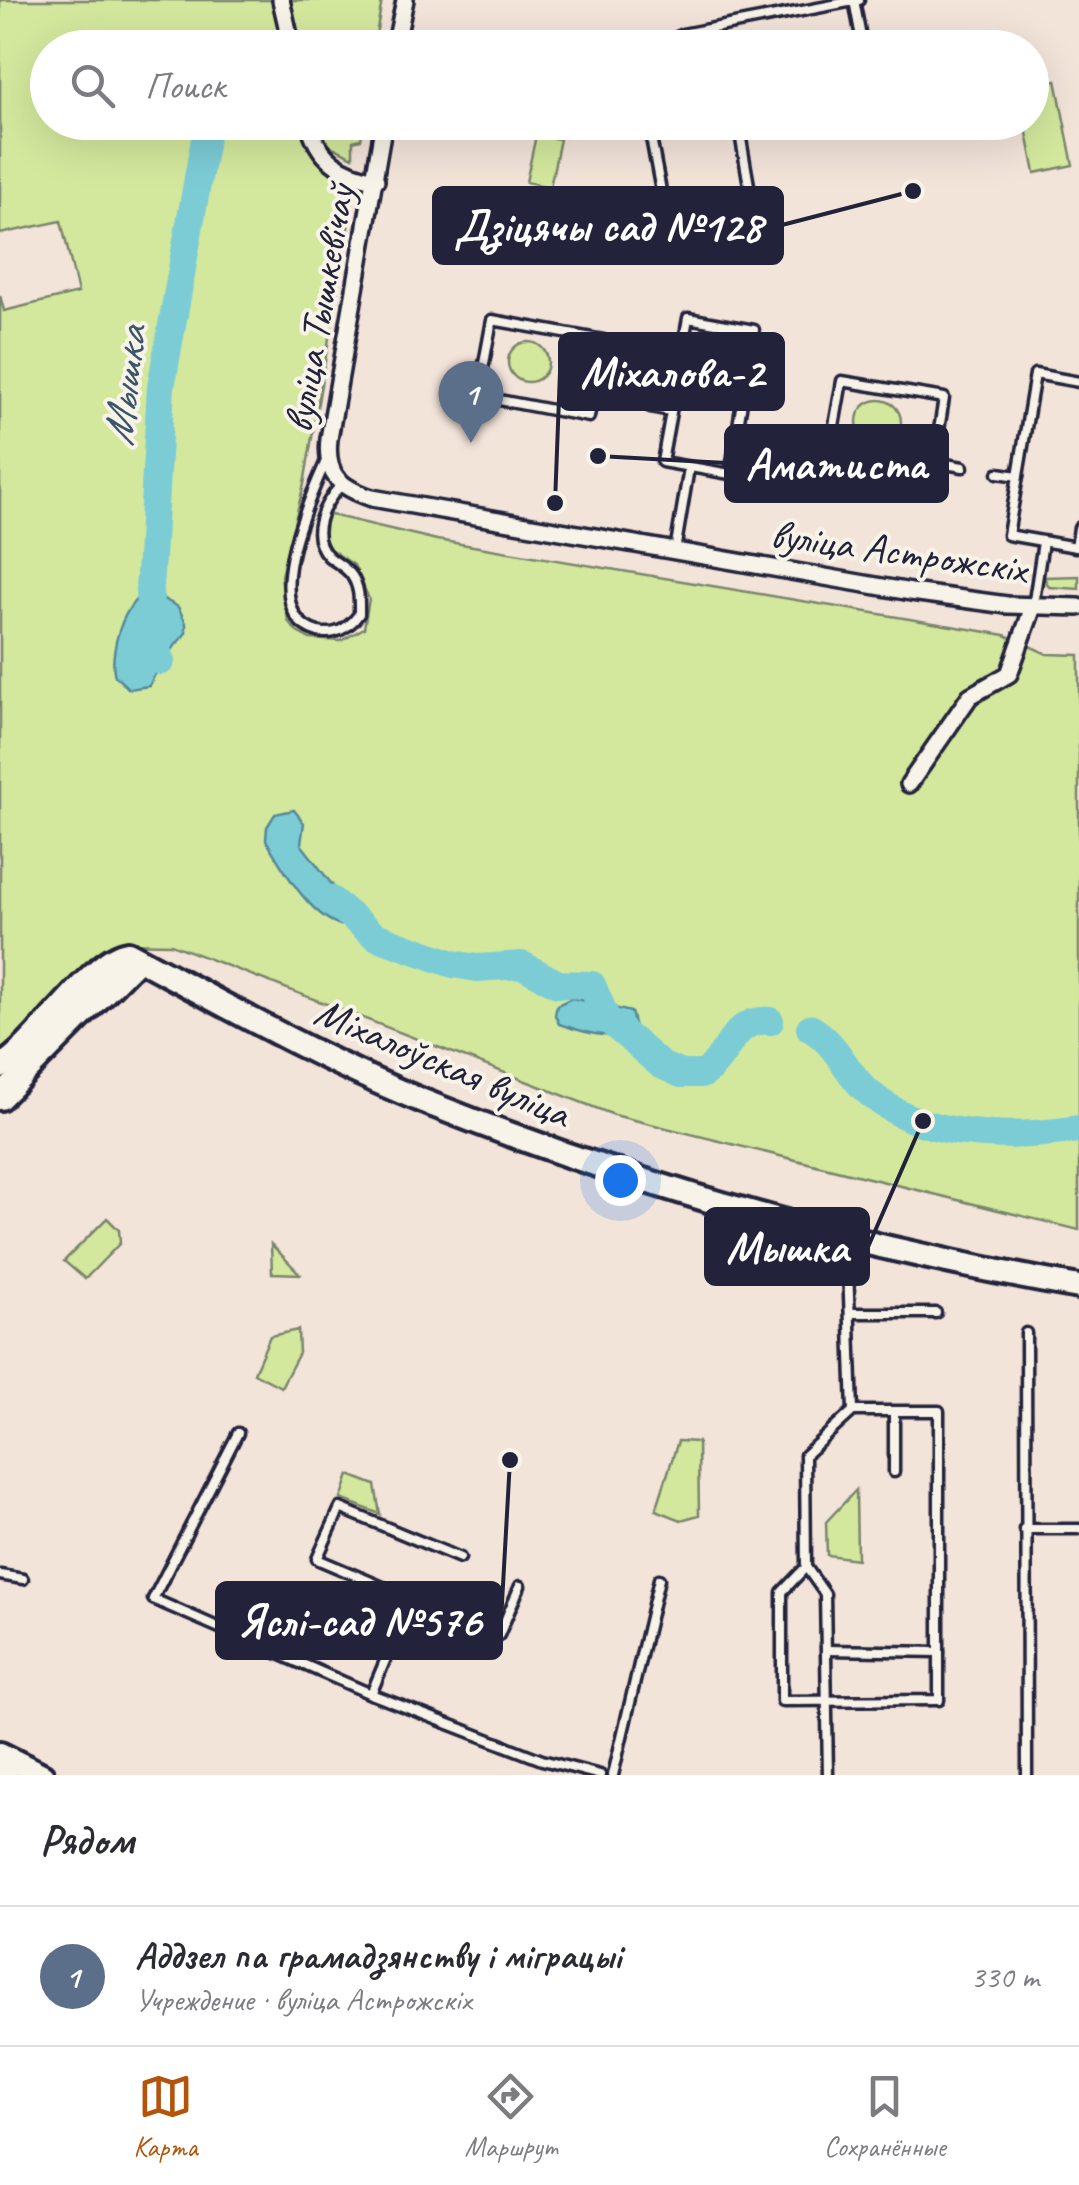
<!DOCTYPE html>
<html lang="ru">
<head>
<meta charset="utf-8">
<style>
  :root { --surface:#fff; --page:#f2f2f3; --text:#2b2b33; --muted:#7c7c81; --line:#e1e1e2; --accent:#b45309 }
  body { margin:0; font-family:Caveat,sans-serif; background:var(--page); color:var(--text) }
  .you { position:absolute; left:620px; top:1180px; width:35px; height:35px; margin:-25px; border:8px solid #fff; border-radius:50%; background:#1a73e8; box-shadow:0 0 0 15px #1a73e833 }
  .badge { display:grid; place-items:center; width:65px; height:65px; border-radius:50%; background:var(--accent); color:#fff; font-size:32px; font-weight:700 }
  .pin { position:absolute; translate:-50% -82px; filter:drop-shadow(0 2px 5px #0008) }
  .pin::after { content:''; position:absolute; top:52px; width:35px; height:30px; background:inherit; clip-path:polygon(0 0,100% 0,50% 100%) }
  .list { margin:0; padding:0; list-style:none }
  h2 { display:flex; justify-content:space-between; align-items:center; height:130px; margin:0; padding:0 40px; font-size:42px }
  h2 small { font-size:32px; font-weight:400; color:var(--muted) }
  .list li { display:grid; grid-template-columns:65px 1fr auto; gap:30px; align-items:center; box-sizing:border-box; height:140px; padding:0 40px; border-top:2px solid var(--line) }
  .list b { display:block; font-size:38px; white-space:nowrap }
  .list p { margin:0; font-size:32px; white-space:nowrap; color:var(--muted) }
  .list em { font-size:32px; font-style:normal; color:var(--muted) }
  .icon { flex:none; width:55px; height:55px; fill:none; stroke:currentColor; stroke-width:2; stroke-linecap:round; stroke-linejoin:round }
  .map { position:relative; flex:none; width:1079px; height:1775px; overflow:hidden }
  .search { position:absolute; background:var(--surface); box-shadow:0 10px 40px #0002; left:30px; right:30px; top:30px; height:110px; display:flex; align-items:center; gap:25px; box-sizing:border-box; padding:0 35px; border-radius:55px; color:var(--muted); font-size:38px }
  .sheet { height:270px; background:var(--surface) }
  nav { display:flex; justify-content:space-around; align-items:center; box-sizing:border-box; height:140px; border-top:2px solid var(--line); background:var(--surface); font-size:28px; color:var(--muted) }
  nav a { display:grid; justify-items:center; gap:5px }
  nav .on { color:var(--accent) }
  .map>svg:first-child { display:block }
  .green { fill:#d3e89d; stroke:#7a856c; stroke-width:2.5 }
  .water { fill:#7bccd6; stroke:#578898; stroke-width:2.5 }
  .lines { fill:none; stroke-linecap:round; stroke-linejoin:round }
  .river { stroke:#7bccd6; stroke-width:28 }
  .lane-casing { stroke:#22223b; stroke-width:15 }
  .street-casing { stroke:#22223b; stroke-width:22 }
  .secondary-casing { stroke:#22223b; stroke-width:30 }
  .lane { stroke:#f7f3e8; stroke-width:8 }
  .street { stroke:#f7f3e8; stroke-width:15 }
  .secondary { stroke:#f7f3e8; stroke-width:22 }
  .labels { text-anchor:middle; stroke-width:8; stroke-linejoin:round; paint-order:stroke }
  .street-label { font-size:42px; fill:#22223b; stroke:#f7f3e8 }
  .water-label { font-size:45px; font-style:italic; fill:#3d556a; stroke:#f7f3e8 }
  .leader { fill:none; stroke:#22223b; stroke-width:4 }
  .callout-dot { fill:#22223b; stroke:#f7f3e8; stroke-width:4 }
  .callout { fill:#22223b; stroke:#22223b; stroke-width:4 }
  .callout-label { font-size:45px; text-anchor:middle; font-weight:bold; fill:#fff }
</style>
</head>
<body>
<div class="map">
<svg width="1079" height="1775" viewBox="0 0 1079 1775">
  <rect width="100%" height="100%" fill="#f3e4da"/>
  <filter id="ink" filterUnits="userSpaceOnUse"><feTurbulence type="fractalNoise" baseFrequency=".01" numOctaves="2"/><feDisplacementMap in="SourceGraphic" scale="20" xChannelSelector="R" yChannelSelector="G"/><feConvolveMatrix kernelMatrix="1 2 1 2 8 2 1 2 1" color-interpolation-filters="sRGB"/></filter>
  <g filter="url(#ink)">
    <g class="green">
      <path d="M0,0H272L283,47L48,48V122L300,123C308,156 324,170 356,181L304,484L281,576L288,621L297,632L310,639L341,641L364,628L369,599L354,565L330,549L324,538L327,514L437,540L1005,635L1047,654L1079,655V1230L614,1115L171,944L118,943L105,949L24,1043L0,1058V295L4,311L78,293L61,221L0,234Z"/>
      <path d="M288,0H382L374,47H298Z"/>
      <path d="M1056,80L1073,165L1035,173L1025,123L1032,122V84Z"/>
      <path d="M317,123H364L361,139L353,141V157L327,144Z"/>
      <path d="M536,135L560,139L550,187L526,182Z"/>
      <circle cx="528" cy="362" r="20"/>
      <circle cx="879" cy="422" r="22"/>
      <path d="M1079,576V589L1049,587L1044,577Z"/>
      <path d="M107,1218L119,1230L120,1243L85,1279L64,1261Z"/>
      <path d="M271,1244L300,1274L272,1273Z"/>
      <path d="M298,1330L299,1353L281,1387L254,1373L270,1336Z"/>
      <path d="M678,1441L698,1442L699,1515L681,1520L656,1510Z"/>
      <path d="M349,1475L375,1485L380,1514L341,1499Z"/>
      <path d="M856,1490L857,1559L827,1555L826,1522Z"/>
    </g>
    <g class="water">
      <path d="M149,591L178,607L186,623V633L162,661L149,686L129,689L115,676C108,654 124,598 149,591Z"/>
      <path d="M294,810L304,823L301,844L356,916L353,926C317,930 282,868 266,840L267,827L275,814Z"/>
      <path d="M572,998L631,1012L635,1027C616,1044 581,1031 559,1024L555,1015L557,1005Z"/>
    </g>
    <g class="lines">
      <g class="river">
        <path d="M161,661L152,632L149,591L161,387L208,122"/>
        <path d="M330,899L375,936L453,964L477,968L522,965L558,984L592,985L606,1018L661,1065L681,1074H704C731,1054 731,1018 770,1021"/>
        <path d="M810,1028C837,1043 846,1073 868,1092C923,1141 1011,1139 1079,1129"/>
      </g>
      <defs>
        <g id="lane">
          <path d="M854,0L863,48"/>
          <path d="M661,48L682,34L859,0"/>
          <path d="M648,122L668,228L754,214L738,122"/>
          <path d="M893,122L899,131"/>
          <path d="M688,318L754,330L730,474L662,462Z"/>
          <path d="M492,320L603,340L589,417L478,396Z"/>
          <path d="M593,397L615,401"/>
          <path d="M650,407L670,411"/>
          <path d="M738,428L770,433"/>
          <path d="M805,439L831,443L842,381L944,398L934,462"/>
          <path d="M831,443L829,459L932,475L934,462L963,467"/>
          <path d="M326,461C310,497 255,615 318,632C335,636 349,628 359,614C359,601 360,588 352,576C346,567 336,563 328,556C307,534 324,504 340,486"/>
          <path d="M998,473L1018,476L1035,374L1079,382"/>
          <path d="M1018,476L1008,535L1076,547L1079,528"/>
          <path d="M675,551L689,468"/>
          <path d="M1033,607L1043,542"/>
          <path d="M851,1313H936"/>
          <path d="M1026,1333L1027,1775"/>
          <path d="M853,1411H939V1700L782,1701V1592L806,1567L805,1455Z"/>
          <path d="M853,1411L848,1267L855,1242"/>
          <path d="M894,1412V1472"/>
          <path d="M238,1433L153,1599L371,1694L542,1760L600,1775"/>
          <path d="M1024,1529H1079"/>
          <path d="M806,1567L825,1594L828,1775"/>
          <path d="M0,1575L23,1579"/>
          <path d="M411,1599L499,1635L520,1586"/>
          <path d="M827,1650L939,1652"/>
          <path d="M371,1694L411,1599L317,1559L340,1508L460,1558"/>
          <path d="M613,1775L659,1579"/>
        </g>
        <g id="street">
          <path d="M281,0L292,48"/>
          <path d="M395,48L405,0"/>
          <path d="M309,122C317,159 342,174 376,180"/>
          <path d="M384,122L329,439C325,475 339,487 372,498L911,592L1007,605L1079,607"/>
          <path d="M909,784L970,696L1009,674L1033,607"/>
        </g>
        <g id="secondary">
          <path d="M0,1067C39,1044 92,958 128,953C227,1006 328,1064 433,1105C642,1188 857,1248 1079,1287"/>
          <path d="M0,1098L138,959"/>
          <path d="M0,1754L42,1775"/>
          <path d="M0,1773L5,1775"/>
        </g>
      </defs>
      <use href="#lane" class="lane-casing"/>
      <use href="#street" class="street-casing"/>
      <use href="#secondary" class="secondary-casing"/>
      <use href="#lane" class="lane"/>
      <use href="#street" class="street"/>
      <use href="#secondary" class="secondary"/>
    </g>
  </g>
  <g class="labels">
    <g class="street-label">
      <text transform="translate(318 308) rotate(-80)" y="15">вуліца Тышкевічаў</text>
      <text transform="translate(899 550) rotate(8)" y="15">вуліца Астрожскіх</text>
      <text transform="translate(443 1061) rotate(23)" y="15">Міхалоўская вуліца</text>
    </g>
    <g class="water-label">
      <text transform="translate(123 386) rotate(-83)" y="16">Мышка</text>
    </g>
  </g>
  <path class="leader" d="M913 191L782 225M555 503L560 372M598 456L726 463M923 1121L868 1247M510 1460L501 1621"/>
  <g class="callout-dot">
    <circle cx="913" cy="191" r="10"/>
    <circle cx="555" cy="503" r="10"/>
    <circle cx="598" cy="456" r="10"/>
    <circle cx="923" cy="1121" r="10"/>
    <circle cx="510" cy="1460" r="10"/>
  </g>
  <g class="callout">
    <rect x="434" y="188" width="348" height="75" rx="10"/>
    <rect x="560" y="334" width="223" height="75" rx="10"/>
    <rect x="726" y="426" width="221" height="75" rx="10"/>
    <rect x="706" y="1209" width="162" height="75" rx="10"/>
    <rect x="217" y="1583" width="284" height="75" rx="10"/>
  </g>
  <g class="callout-label">
    <text x="608" y="241">Дзіцячы сад №128</text>
    <text x="672" y="387">Міхалова-2</text>
    <text x="836" y="479">Аматиста</text>
    <text x="787" y="1262">Мышка</text>
    <text x="359" y="1636">Яслі-сад №576</text>
  </g>
</svg>
<div class="you"></div>
<div class="pin badge" style="left:471px;top:443px;background:#5c6f8a">1</div>
<div class="search"><svg class="icon" aria-label="search" viewBox="0 0 24 24"><circle cx="10" cy="10" r="6"/><path d="M15 15l6 6"/></svg>Поиск</div>
</div>
<section class="sheet">
<h2>Рядом<small></small></h2>
<ul class="list">
<li><span class="badge" style="background:#5c6f8a">1</span><div><b>Аддзел па грамадзянству і міграцыі</b><p>Учреждение · вуліца Астрожскіх</p></div><em>330 m</em></li>
</ul>
</section>
<nav>
<a class="on"><svg class="icon" aria-label="map" viewBox="0 0 24 24"><path d="M3 6l6-2 6 2 6-2v14l-6 2-6-2-6 2zM9 4v14M15 6v14"/></svg>Карта</a>
<a><svg class="icon" aria-label="directions" viewBox="0 0 24 24"><path d="M12 3l9 9-9 9-9-9zM9 14v-3h6M13 9l2 2-2 2"/></svg>Маршрут</a>
<a><svg class="icon" aria-label="saved" viewBox="0 0 24 24"><path d="M7 4h10v16l-5-4-5 4z"/></svg>Сохранённые</a>
</nav>
</body>
</html>
